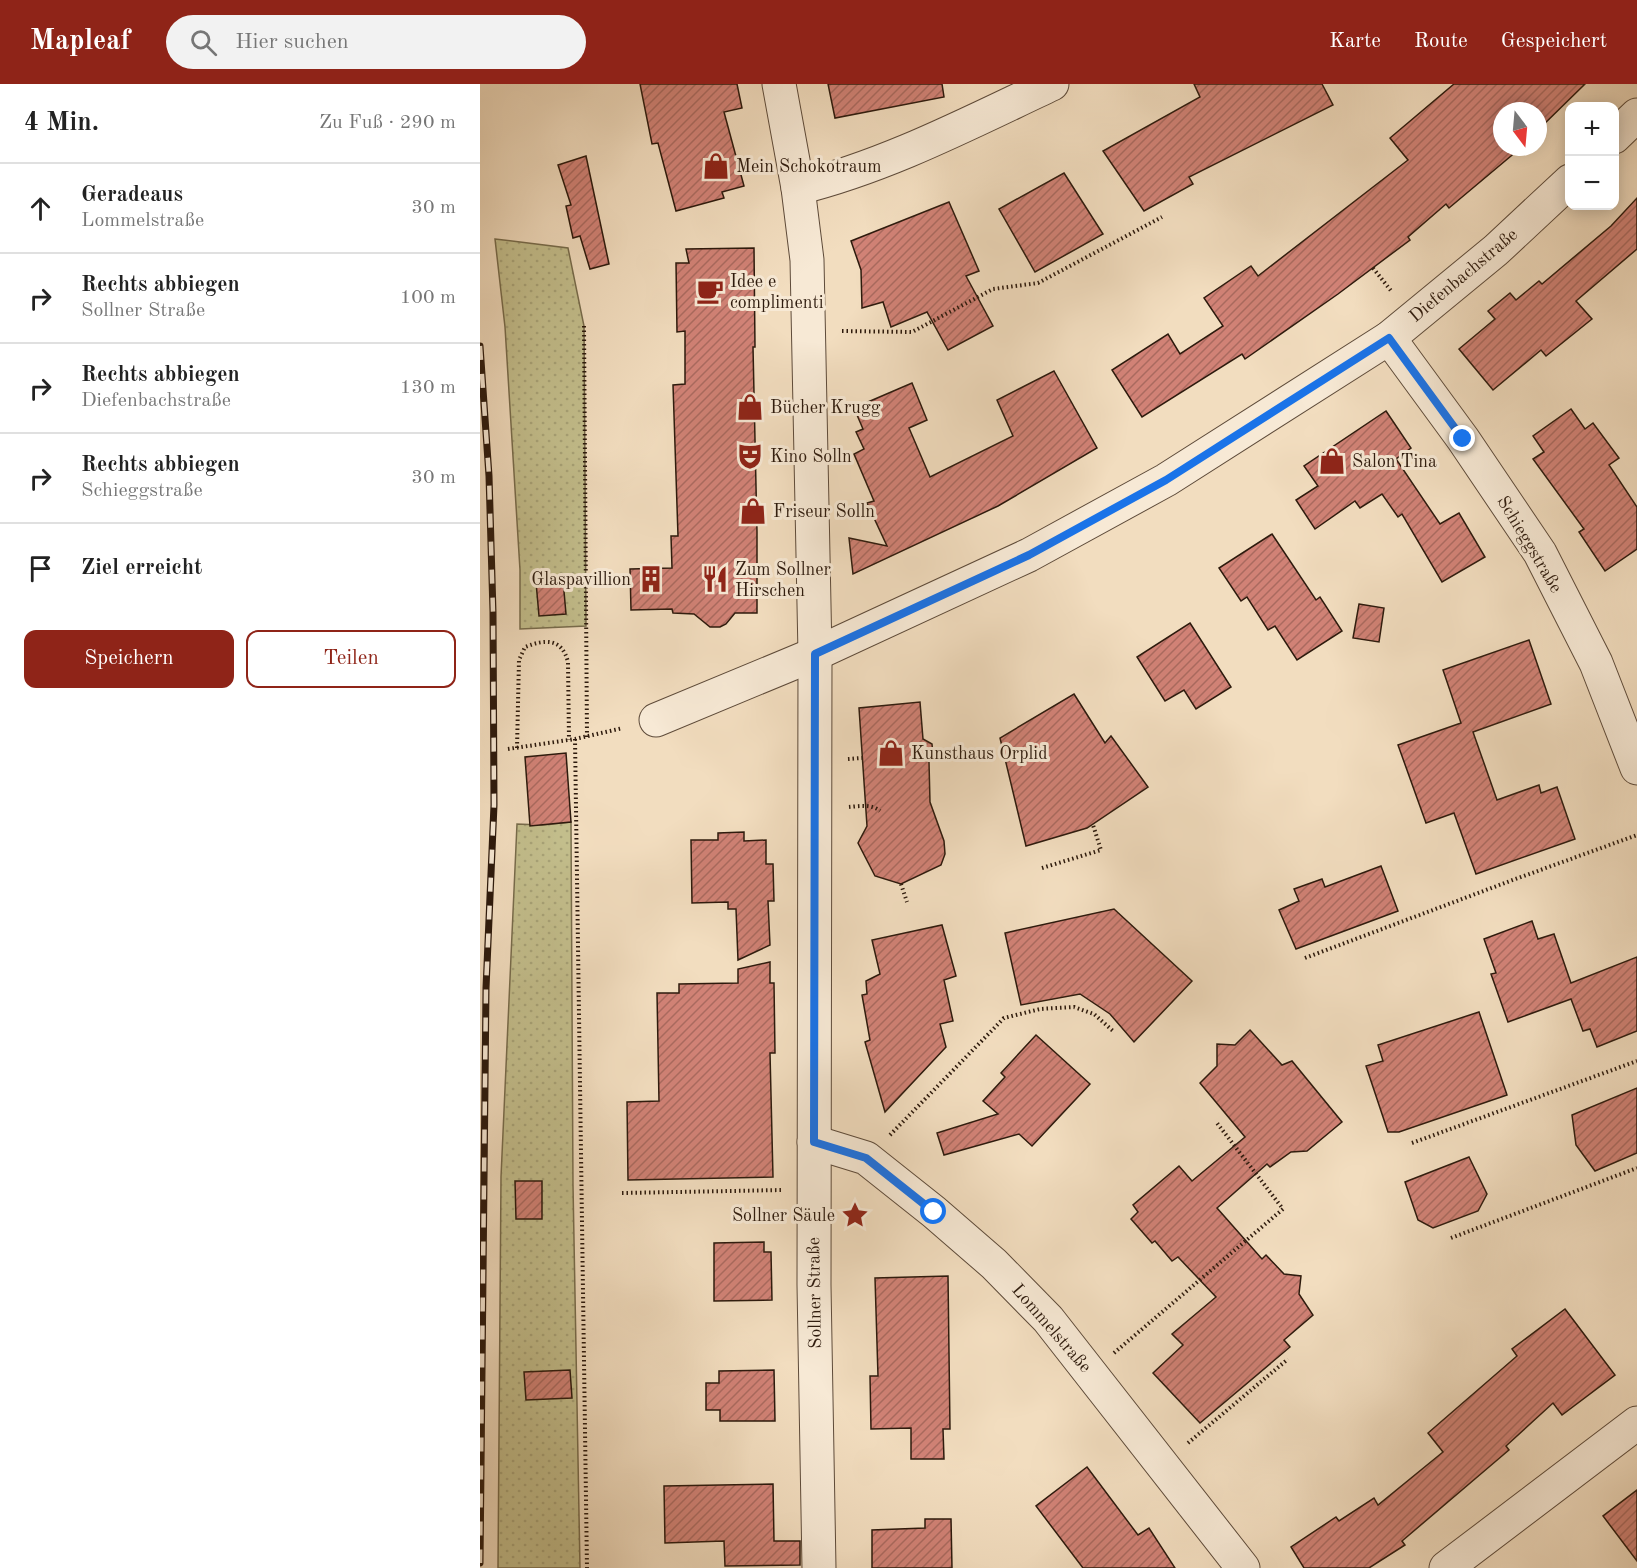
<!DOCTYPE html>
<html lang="de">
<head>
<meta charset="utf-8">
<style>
  :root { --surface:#fff; --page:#f2f2f2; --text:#222; --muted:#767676; --line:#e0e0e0; --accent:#8f2418 }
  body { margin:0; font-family:"Old Standard TT",serif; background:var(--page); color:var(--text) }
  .controls { position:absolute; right:18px; top:18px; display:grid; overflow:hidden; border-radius:12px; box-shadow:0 3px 15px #0003 }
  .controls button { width:54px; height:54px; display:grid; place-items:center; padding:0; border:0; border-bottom:2px solid var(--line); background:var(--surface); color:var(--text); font:30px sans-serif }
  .compass { position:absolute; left:1013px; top:18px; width:54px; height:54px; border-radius:50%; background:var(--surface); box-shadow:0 3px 15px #0003; rotate:164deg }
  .stop { position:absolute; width:18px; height:18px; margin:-14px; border:4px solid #1a73e8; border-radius:50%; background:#fff }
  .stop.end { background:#1a73e8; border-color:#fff; box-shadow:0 2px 6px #0008 }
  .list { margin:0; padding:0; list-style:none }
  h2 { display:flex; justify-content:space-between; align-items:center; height:78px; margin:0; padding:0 24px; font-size:26px }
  h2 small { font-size:20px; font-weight:400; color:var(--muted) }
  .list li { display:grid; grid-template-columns:39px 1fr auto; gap:18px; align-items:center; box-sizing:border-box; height:90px; padding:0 24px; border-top:2px solid var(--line) }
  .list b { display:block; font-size:22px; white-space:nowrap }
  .list p { margin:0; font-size:20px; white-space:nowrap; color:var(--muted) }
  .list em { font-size:20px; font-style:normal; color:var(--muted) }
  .actions { display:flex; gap:12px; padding:18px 24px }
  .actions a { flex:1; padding:14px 0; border:2px solid var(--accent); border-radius:12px; text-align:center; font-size:21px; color:var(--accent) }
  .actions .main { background:var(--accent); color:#fff }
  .icon { flex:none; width:33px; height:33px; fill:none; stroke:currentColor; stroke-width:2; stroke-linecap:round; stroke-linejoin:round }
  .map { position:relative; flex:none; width:1157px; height:1484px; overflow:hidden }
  header { display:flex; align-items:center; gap:36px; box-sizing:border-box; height:84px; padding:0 30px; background:var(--accent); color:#fff }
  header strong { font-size:28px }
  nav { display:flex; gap:33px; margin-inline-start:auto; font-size:21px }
  .search { width:420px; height:54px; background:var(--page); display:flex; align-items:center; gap:15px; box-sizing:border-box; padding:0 21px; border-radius:33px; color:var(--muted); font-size:22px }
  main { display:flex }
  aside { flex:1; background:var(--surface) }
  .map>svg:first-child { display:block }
  .grass { fill:url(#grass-dots); stroke:#786c4c; stroke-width:1.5 }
  .building { fill:url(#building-hatch); stroke:#2d1a0d; stroke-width:1.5 }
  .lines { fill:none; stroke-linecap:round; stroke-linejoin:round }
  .street-casing { stroke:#5e4b3a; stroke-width:35 }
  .path { stroke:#2d1a0d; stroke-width:4; stroke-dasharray:1.5 3; stroke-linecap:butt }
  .street { stroke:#f7e9d5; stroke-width:33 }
  .rail-casing { stroke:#2d1a0d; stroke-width:7 }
  .rail { stroke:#f7e9d5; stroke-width:4.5; stroke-dasharray:14; stroke-linecap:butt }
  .route { stroke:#1a73e8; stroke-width:8 }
  .labels { text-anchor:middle; stroke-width:6; stroke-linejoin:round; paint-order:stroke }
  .poi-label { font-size:18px; fill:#2d1a0d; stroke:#f7e9d5; text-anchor:start }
  .street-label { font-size:18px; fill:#2d1a0d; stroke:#f7e9d5 }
</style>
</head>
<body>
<header>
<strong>Mapleaf</strong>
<div class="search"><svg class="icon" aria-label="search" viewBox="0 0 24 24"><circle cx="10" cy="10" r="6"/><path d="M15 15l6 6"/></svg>Hier suchen</div>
<nav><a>Karte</a><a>Route</a><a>Gespeichert</a></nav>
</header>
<main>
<aside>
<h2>4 Min.<small>Zu Fuß · 290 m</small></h2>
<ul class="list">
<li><svg class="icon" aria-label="ahead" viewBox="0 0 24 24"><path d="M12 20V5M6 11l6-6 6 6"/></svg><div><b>Geradeaus</b><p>Lommelstraße</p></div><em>30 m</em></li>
<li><svg class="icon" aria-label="right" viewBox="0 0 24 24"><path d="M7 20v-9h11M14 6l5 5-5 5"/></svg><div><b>Rechts abbiegen</b><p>Sollner Straße</p></div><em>100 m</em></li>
<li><svg class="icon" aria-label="right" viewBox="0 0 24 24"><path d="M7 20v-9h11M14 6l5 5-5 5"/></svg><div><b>Rechts abbiegen</b><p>Diefenbachstraße</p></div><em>130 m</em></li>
<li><svg class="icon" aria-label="right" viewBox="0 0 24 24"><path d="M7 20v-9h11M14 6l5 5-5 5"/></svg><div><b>Rechts abbiegen</b><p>Schieggstraße</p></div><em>30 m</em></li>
<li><svg class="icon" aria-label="arrive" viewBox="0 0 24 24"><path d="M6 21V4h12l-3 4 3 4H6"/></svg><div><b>Ziel erreicht</b></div></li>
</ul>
<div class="actions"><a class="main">Speichern</a><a>Teilen</a></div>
</aside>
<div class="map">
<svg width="1157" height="1484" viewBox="0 0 1157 1484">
  <defs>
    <pattern id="grass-dots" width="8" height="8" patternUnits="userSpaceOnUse" patternTransform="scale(1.5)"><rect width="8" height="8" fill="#c3be8c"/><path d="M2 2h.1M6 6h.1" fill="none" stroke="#a8a378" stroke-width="1.8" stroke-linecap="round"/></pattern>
    <pattern id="building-hatch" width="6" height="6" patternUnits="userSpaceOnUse" patternTransform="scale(1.5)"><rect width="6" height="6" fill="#d18276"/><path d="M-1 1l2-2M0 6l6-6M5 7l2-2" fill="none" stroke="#aa6a5f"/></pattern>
  </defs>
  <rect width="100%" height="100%" fill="#f2ddbf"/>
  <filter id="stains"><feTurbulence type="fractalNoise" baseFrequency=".00333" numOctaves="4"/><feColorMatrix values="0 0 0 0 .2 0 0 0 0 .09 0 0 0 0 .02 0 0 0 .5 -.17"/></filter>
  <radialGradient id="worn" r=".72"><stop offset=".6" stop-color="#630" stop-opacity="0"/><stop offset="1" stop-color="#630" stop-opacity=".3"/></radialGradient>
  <g class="grass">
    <path d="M15,155L88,164L104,242L106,542L40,545V486L25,243Z"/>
    <path d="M91,738L93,1101L100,1484H18L21,1093L37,740L62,741Z"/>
  </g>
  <g class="building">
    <path d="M160,0H257L262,24L244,28L264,102L242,108L244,114L196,127L178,59L172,60Z"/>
    <path d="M348,0H462L464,13L355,34Z"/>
    <path d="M714,0H842L853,21L709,93L713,100L664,127L623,67L720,13Z"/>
    <path d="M974,0H1105L1058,46V27H1022V63H1041L1031,72L969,124L966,120L928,153L930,156L858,210L765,275L762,270L662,333L632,286L688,250L700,270L743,242L724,214L771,182L778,192L928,76L910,54Z"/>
    <path d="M106,72L129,180L110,185L100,152L93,154L86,122L91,121L78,81Z"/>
    <path d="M584,89L623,150L555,188L519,125Z"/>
    <path d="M1157,114V165L1096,217L1112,235L1066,272L1061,266L1013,306L979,265L1015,235L1008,227L1030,209L1036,216L1059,197L1062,200L1131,142Z"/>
    <path d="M469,118L499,187L486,192L513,242L468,266L447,228L411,243L403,218L382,224L381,186L371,157Z"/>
    <path d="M274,164L275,263H273L277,448V529H255L246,540L240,543H230L214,530L193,529L192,525L151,526L150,485L192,484L191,452H198L193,301L205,300V247L197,248L196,179H209L206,165Z"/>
    <path d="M574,287L617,364L518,422L373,490L369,454L407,462L387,419L394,417L374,370L384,365L376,348L383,345L374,324L432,299L447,336L429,344L450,393L533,352L517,316Z"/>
    <path d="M1091,325L1105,345L1113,339L1139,374L1129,381L1157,423V465L1125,487L1099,448L1104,445L1053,375L1064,368L1053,352Z"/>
    <path d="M906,327L931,364L916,375L960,440L979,429L1005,473L962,498L922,430L918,433L902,410L880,424L875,417L835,445L816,416L838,402L824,382Z"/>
    <path d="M792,450L836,516L840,513L862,547L817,576L795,542L788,546L767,513L761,517L739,484Z"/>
    <path d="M83,496L86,530L59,532L56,498Z"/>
    <path d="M879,520L904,524L899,558L873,554Z"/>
    <path d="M710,539L751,603L716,625L704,606L685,617L657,573Z"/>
    <path d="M1049,556L1071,620L993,648L1017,716L1059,701L1061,709L1077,703L1095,755L996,790L974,729L946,739L918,661L981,639L963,586Z"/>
    <path d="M594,610L625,659L631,652L668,703L607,744L546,762L520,654Z"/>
    <path d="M440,618L443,655L452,660L453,671L449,678L450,718L464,757L465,770L461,781L421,800L395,792L378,759L387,742L379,624Z"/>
    <path d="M86,669L91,738L50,742L45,673Z"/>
    <path d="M264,748V757L286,756V780H293L294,817H288L290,861L258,876L256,825H248V818L212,819L211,756H238V749Z"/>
    <path d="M901,782L918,827L816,865L799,826L819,817L814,805L842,795L845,803Z"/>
    <path d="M634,825L712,897L654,958L630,930L600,910L541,921L525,849Z"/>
    <path d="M1052,837L1058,855L1074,850L1091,899L1157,873V947L1117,963L1110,945L1103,947L1091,915L1028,938L1011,890L1016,889L1004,855Z"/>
    <path d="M462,841L476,892L464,896L473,937L460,940L466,963L405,1028L385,958L390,956L382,911L387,910L386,897L400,890L392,856Z"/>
    <path d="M290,878V899H294L295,969H290L293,1093L148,1096L147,1018L179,1017L177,909H199V900L258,899V885Z"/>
    <path d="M999,928L1027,1011L919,1048H908L886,982L903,977L898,961Z"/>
    <path d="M770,946L802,981L812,977L862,1038L827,1067L811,1068L790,1083L787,1080L737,1124L782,1175L786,1171L804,1190L821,1192L819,1210L833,1231L804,1256L810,1263L720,1339L673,1289L703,1261L692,1250L736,1213L698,1173L692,1177L675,1157L672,1159L651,1135L658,1128L653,1121L699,1082L712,1097L765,1053L720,999L737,982V960L755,961Z"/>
    <path d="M556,951L610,1000L552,1062L539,1050L464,1071L457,1049L518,1030L503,1017L525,993L521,989Z"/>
    <path d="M1157,1004V1069L1115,1087L1096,1061L1092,1031Z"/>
    <path d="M989,1073L1007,1110L998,1127L953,1144L938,1136L925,1098Z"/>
    <path d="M35,1097H62V1135H36Z"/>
    <path d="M284,1158V1168H291L292,1216L234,1217V1159Z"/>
    <path d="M468,1192L470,1345H463L464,1375H431V1344L391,1345L390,1292H398L395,1194Z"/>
    <path d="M1085,1225L1135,1291L1082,1331L1073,1319L1026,1362L1029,1366L922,1457L925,1461L889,1484H824L811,1463L856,1433L859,1437L894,1414L898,1421L963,1368L948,1349L1037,1272L1032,1265Z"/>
    <path d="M90,1286L92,1314L46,1316L44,1288Z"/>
    <path d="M294,1286L295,1337H240V1326H226V1299H239V1287Z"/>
    <path d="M607,1383L658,1451L669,1444L695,1484H603L556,1422Z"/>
    <path d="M293,1400L294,1457H320V1481L245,1482L244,1457L185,1459L184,1402Z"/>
    <path d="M1157,1406V1477L1123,1432Z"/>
    <path d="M445,1435H471L472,1484H392V1446L445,1444Z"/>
  </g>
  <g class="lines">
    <defs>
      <g id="street">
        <path d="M299,0L318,104L327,176L335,570L334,1201L339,1484"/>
        <path d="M1134,53L1157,31"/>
        <path d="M318,104C407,82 489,39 572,0"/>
        <path d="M909,254L983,355L1060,469L1116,579L1157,684"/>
        <path d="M176,636L335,570L549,471L686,396L909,254L1016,166L1090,97"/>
        <path d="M334,1058L386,1074L454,1128L514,1180L568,1235L763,1484"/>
        <path d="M966,1484L1157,1339"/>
      </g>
    </defs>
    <use href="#street" class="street-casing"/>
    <g class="path">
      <path d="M893,184L912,208"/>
      <path d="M104,242L107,653"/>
      <path d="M362,247L432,248L513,205L558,199L682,133"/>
      <path d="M95,655L107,1484"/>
      <path d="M37,664L39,576L45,563C65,555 82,554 88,578L89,656"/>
      <path d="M28,665L95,655L143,644"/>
      <path d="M368,675L382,674"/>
      <path d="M369,723C379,722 392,720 400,727"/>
      <path d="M562,784L621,766L613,741"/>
      <path d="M421,800L427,818"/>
      <path d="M825,874L1030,797L1157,751"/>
      <path d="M410,1051L524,934L560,925L594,923L614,930L633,947"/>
      <path d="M932,1059L1157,977"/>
      <path d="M142,1109L303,1106"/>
      <path d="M971,1154L1157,1084"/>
      <path d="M634,1269L803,1125L737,1039"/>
      <path d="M708,1359L808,1275"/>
    </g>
    <use href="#street" class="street"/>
    <defs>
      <path id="rail" d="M0,262L9,392L13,528L14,721L6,904L0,1479"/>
    </defs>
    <use href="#rail" class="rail-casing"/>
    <use href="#rail" class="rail"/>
  </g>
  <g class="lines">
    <path class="route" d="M454,1128L386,1074L334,1058L335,570L549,471L686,396L909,254L983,355"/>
  </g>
  <defs>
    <symbol id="shop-bare" viewBox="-9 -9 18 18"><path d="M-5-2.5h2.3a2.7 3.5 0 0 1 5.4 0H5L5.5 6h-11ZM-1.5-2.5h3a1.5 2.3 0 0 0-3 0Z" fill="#8f2418" stroke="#f7e9d5" stroke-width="2.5" paint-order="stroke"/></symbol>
    <symbol id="cafe-bare" viewBox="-9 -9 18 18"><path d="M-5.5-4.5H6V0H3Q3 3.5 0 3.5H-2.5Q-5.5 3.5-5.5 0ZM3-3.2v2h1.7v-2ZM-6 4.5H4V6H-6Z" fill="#8f2418" stroke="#f7e9d5" stroke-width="2.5" paint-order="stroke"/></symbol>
    <symbol id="theatre-bare" viewBox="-9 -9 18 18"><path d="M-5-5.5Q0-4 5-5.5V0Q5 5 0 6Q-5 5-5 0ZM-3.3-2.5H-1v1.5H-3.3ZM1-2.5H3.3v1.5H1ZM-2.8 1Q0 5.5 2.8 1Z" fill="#8f2418" stroke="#f7e9d5" stroke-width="2.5" paint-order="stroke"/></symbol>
    <symbol id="building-bare" viewBox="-9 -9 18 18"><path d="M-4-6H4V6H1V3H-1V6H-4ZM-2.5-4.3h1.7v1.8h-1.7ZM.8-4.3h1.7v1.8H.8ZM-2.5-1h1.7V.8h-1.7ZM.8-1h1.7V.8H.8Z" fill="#8f2418" stroke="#f7e9d5" stroke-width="2.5" paint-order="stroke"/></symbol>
    <symbol id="restaurant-bare" viewBox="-9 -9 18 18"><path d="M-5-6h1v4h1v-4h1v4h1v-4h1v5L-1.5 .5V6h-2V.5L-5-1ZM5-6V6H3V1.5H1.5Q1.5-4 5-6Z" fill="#8f2418" stroke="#f7e9d5" stroke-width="2.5" paint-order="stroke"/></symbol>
    <symbol id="sight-bare" viewBox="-9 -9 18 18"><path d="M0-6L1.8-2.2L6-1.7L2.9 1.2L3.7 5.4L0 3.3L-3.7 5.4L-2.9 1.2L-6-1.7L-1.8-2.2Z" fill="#8f2418" stroke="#f7e9d5" stroke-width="2.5" paint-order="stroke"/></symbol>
  </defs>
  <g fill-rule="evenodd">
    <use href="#shop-bare" x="217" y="63" width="38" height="38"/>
    <use href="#cafe-bare" x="211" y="188" width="38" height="38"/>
    <use href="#shop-bare" x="251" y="304" width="38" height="38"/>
    <use href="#theatre-bare" x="251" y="353" width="38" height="38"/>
    <use href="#shop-bare" x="833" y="358" width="38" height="38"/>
    <use href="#shop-bare" x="254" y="408" width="38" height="38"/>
    <use href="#building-bare" x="152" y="476" width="38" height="38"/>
    <use href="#restaurant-bare" x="216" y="476" width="38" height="38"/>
    <use href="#shop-bare" x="392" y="650" width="38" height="38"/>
    <use href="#sight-bare" x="356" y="1112" width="38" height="38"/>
  </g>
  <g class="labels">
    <g class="poi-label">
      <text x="256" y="88">Mein Schokotraum</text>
      <text x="250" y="203">Idee e<tspan x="250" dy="21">complimenti</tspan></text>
      <text x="290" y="329">Bücher Krugg</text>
      <text x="290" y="378">Kino Solln</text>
      <text x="872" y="383">Salon Tina</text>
      <text x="293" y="433">Friseur Solln</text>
      <text x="255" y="491">Zum Sollner<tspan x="255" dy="21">Hirschen</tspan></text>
      <text x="151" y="501" text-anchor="end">Glaspavillion</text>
      <text x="431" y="675">Kunsthaus Orplid</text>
      <text x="355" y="1137" text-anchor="end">Sollner Säule</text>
    </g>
    <g class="street-label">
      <text transform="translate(983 191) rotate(-40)" y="6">Diefenbachstraße</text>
      <text transform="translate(1050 460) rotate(59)" y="6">Schieggstraße</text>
      <text transform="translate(334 1209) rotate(-91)" y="6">Sollner Straße</text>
      <text transform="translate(572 1244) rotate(49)" y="6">Lommelstraße</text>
    </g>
  </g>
  <rect width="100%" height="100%" filter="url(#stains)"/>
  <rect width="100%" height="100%" fill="url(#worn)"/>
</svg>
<div class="controls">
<button>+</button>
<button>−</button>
</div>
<svg class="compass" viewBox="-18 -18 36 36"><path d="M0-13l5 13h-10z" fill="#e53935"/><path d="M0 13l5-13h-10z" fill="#767676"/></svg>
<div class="stop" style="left:454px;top:1128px"></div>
<div class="stop end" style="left:983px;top:355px"></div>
</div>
</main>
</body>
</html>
